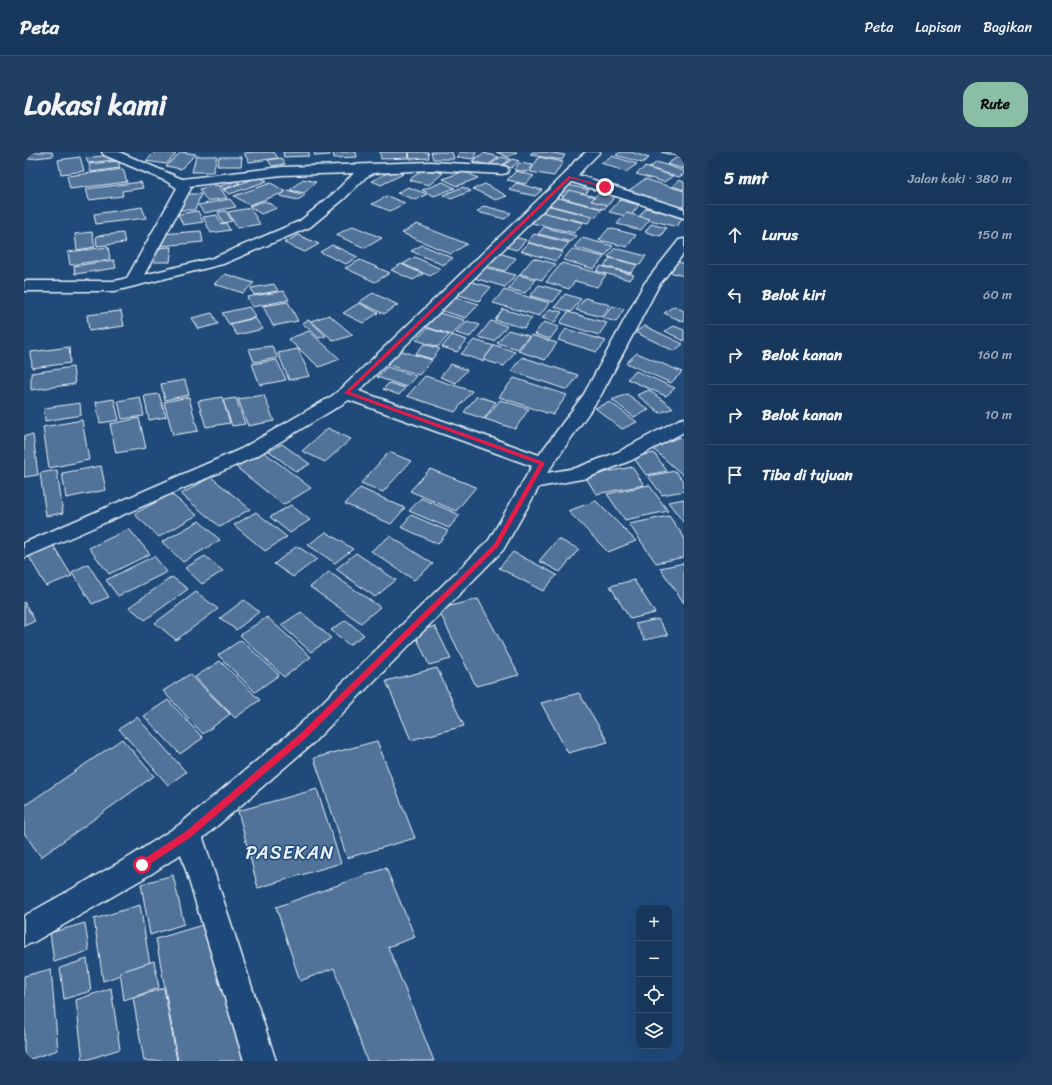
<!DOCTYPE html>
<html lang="id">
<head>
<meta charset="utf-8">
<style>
  :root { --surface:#17385c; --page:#203f62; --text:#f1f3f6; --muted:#9eacbb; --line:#365272; --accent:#8abfa5 }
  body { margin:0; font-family:Sriracha,sans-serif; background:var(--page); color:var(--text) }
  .controls { position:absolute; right:12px; bottom:12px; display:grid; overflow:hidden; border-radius:8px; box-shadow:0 4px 16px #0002 }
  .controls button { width:36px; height:36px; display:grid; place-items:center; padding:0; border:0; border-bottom:1px solid var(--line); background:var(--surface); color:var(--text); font:20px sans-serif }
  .stop { position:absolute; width:12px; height:12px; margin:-9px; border:3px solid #e11d48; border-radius:50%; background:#fff }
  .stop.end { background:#e11d48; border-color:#fff; box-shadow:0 1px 4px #0008 }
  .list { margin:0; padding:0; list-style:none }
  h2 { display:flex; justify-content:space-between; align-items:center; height:52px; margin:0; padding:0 16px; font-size:17px }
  h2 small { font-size:13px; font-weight:400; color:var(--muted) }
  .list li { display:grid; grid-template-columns:26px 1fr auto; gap:12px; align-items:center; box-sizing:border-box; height:60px; padding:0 16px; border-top:1px solid var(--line) }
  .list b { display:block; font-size:15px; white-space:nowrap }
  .list em { font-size:13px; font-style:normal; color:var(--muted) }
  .icon { flex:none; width:22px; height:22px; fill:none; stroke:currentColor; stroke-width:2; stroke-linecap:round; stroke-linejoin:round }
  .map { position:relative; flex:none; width:660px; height:909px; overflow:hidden; border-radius:16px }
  header { display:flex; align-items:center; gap:24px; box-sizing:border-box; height:56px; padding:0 20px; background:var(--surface); border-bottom:1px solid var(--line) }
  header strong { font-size:19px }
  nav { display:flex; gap:22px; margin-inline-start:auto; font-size:14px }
  .intro { display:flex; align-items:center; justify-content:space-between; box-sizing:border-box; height:96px; padding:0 24px }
  h1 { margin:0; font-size:28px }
  .button { padding:10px 18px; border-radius:16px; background:var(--accent); color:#111; font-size:14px; font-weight:700 }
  main { display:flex; gap:24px; padding:0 24px }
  aside { flex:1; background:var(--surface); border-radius:16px; box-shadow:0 4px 16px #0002 }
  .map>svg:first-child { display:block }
  .building { fill:#517399; stroke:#e8f1f8 }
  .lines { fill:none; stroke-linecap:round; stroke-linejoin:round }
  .street-casing { stroke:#e8f1f8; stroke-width:3 }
  .street { fill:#1f4a7a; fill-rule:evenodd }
  .route { fill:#e11d48 }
  .labels { text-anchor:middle; stroke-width:3; stroke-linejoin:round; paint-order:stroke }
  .near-quarter-label { font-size:19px; letter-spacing:1px; fill:#e8f1f8; stroke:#1f4a7a }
</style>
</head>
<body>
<header>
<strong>Peta</strong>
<nav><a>Peta</a><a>Lapisan</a><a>Bagikan</a></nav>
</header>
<div class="intro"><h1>Lokasi kami</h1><a class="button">Rute</a></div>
<main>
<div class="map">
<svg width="660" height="909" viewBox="0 0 660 909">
  <rect width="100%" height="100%" fill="#1f4a7a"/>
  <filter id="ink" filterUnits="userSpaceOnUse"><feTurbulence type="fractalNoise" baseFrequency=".025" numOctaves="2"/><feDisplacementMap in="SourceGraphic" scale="8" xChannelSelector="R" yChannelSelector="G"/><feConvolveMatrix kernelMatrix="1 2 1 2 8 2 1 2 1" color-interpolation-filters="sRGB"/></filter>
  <g filter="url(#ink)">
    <g class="building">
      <path d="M1,0H28L29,4L2,7Z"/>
      <path d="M131,0H136L152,2L142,12L122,9Z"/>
      <path d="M157,0L172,2L157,17L142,14Z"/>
      <path d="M231,0H250L254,6L225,10L220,1Z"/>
      <path d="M259,0H285V4L260,5Z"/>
      <path d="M290,0H306V3L291,4Z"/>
      <path d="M309,0H332L333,5L310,6Z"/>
      <path d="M356,0H384L385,6L357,7Z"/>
      <path d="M385,0H404L405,6L386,7Z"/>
      <path d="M407,0H428L430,7H409Z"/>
      <path d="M435,0H452L450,7L433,5Z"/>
      <path d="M472,0H493L484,5Z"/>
      <path d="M508,0H523L541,3L538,8L506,3Z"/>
      <path d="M596,0H607L625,6L618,11L592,3Z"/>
      <path d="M637,0H657L651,4Z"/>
      <path d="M460,1L475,5L464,13L448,9Z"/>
      <path d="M87,3L89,8L64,11L62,6Z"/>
      <path d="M172,4H193L189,20H168Z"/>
      <path d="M588,4L613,12L602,20L577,11Z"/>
      <path d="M655,4L660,6V17L643,12Z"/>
      <path d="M56,5L60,19L37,22L34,8Z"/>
      <path d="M195,5H218L217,14H193Z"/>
      <path d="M477,5L486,7L475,16L466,13Z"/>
      <path d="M515,5L539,10L530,24L506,20Z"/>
      <path d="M257,6L261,12L248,14L244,8Z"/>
      <path d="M488,7L495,9L487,16L479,14Z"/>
      <path d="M94,9L96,16L67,20L65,12Z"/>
      <path d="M633,10L660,19V22L655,25L625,16Z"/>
      <path d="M495,11L509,13L504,20L490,18Z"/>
      <path d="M621,15L649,24L640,30L612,22Z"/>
      <path d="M400,16L419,21L405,33L385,28Z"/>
      <path d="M99,17L103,30L46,37L43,24Z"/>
      <path d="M369,18L379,22L357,33L348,29Z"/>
      <path d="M440,19L454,26L433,34L419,27Z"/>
      <path d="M492,19L510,24L501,32L483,28Z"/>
      <path d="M235,25L243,29L206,42L199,38Z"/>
      <path d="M279,27L292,30L280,41L266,38Z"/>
      <path d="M621,27L660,39V54L656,56L604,39Z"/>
      <path d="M655,28L660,30V38L648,34Z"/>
      <path d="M212,29L216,31L200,37L196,34Z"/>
      <path d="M117,30L119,36L98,39L99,44L65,48L62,37Z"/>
      <path d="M419,30L431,36L410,44L398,38Z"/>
      <path d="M247,31L262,40L225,53L210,44Z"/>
      <path d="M492,31L518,38L511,44L485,38Z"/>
      <path d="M461,32L483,44L472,48L449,37Z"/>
      <path d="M194,33L203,46L183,49L175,37Z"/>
      <path d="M544,33L565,38L556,48L535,43Z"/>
      <path d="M384,35L403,42L392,48L373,41Z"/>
      <path d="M439,35L447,39L427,47L419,43Z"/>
      <path d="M263,38L281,43L274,48L256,44Z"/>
      <path d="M545,38L587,49L580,57L538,46Z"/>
      <path d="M577,38L593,42L584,53L567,49Z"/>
      <path d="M162,42H177L171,58H156Z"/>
      <path d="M363,44L381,51L366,59L348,52Z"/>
      <path d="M531,45L578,57L572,65L524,53Z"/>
      <path d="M206,47L212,55L180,61L174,53Z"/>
      <path d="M596,48L615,53L606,65L585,60Z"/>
      <path d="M241,49L253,56L237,62L225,54Z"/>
      <path d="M522,53L569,65L564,71L516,60Z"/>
      <path d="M460,54L487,61L481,67L453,60Z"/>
      <path d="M118,55L122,66L72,72L70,62Z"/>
      <path d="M226,56L236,72L213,76L204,60Z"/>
      <path d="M622,56L659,65L653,75L615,65Z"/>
      <path d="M174,59L179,70L159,73L154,62Z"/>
      <path d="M202,59L208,69L199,71L194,60Z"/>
      <path d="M518,60L559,71L550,81L508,71Z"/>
      <path d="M602,61L626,67L617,78L593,72Z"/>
      <path d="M193,63L197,72L202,71L206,78L187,81L179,65Z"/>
      <path d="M393,72L443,92L427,102L378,81Z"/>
      <path d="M627,72L642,76L637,84L621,80Z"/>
      <path d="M329,74L358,86L341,96L312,83Z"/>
      <path d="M520,75L553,84L547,90L514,82Z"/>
      <path d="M585,76L612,83L603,95L575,88Z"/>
      <path d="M177,79L179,90L138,94L137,82Z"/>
      <path d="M68,80L71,95L53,98L51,82Z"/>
      <path d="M99,81L101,91L73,94L72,84Z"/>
      <path d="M510,82L545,91L538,99L503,90Z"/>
      <path d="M274,83L295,92L281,100L260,91Z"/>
      <path d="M486,84L502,88L493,98L477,94Z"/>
      <path d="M558,86L589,94L581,104L550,95Z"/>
      <path d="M505,91L539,100L532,109L497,99Z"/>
      <path d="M308,93L334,105L322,112L296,100Z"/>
      <path d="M398,93L429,106L419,113L387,99Z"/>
      <path d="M84,95L86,107L46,113L44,100Z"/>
      <path d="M148,95L146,110H127L129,96Z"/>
      <path d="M591,96L622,104L616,113L584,105Z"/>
      <path d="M548,97L580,105L570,117L539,108Z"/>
      <path d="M471,100L492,106L481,119L459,113Z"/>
      <path d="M391,105L417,117L406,124L379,112Z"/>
      <path d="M509,106L532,112L518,128L496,122Z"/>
      <path d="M586,106L613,113L607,121L580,114Z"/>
      <path d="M90,108L92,116L51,122L50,114Z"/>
      <path d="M336,108L366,121L351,130L321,116Z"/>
      <path d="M652,109L660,112V124L645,120Z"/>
      <path d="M538,111L582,123L573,135L551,129L545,137L522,130Z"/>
      <path d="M377,112L399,122L389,128L367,118Z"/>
      <path d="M577,114L610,123L606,128L572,119Z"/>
      <path d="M460,115L492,123L481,135L450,126Z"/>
      <path d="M201,122L230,131L219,141L190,132Z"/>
      <path d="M495,123L512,128L501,141L484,137Z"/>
      <path d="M445,129L467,135L455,149L432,142Z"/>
      <path d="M250,132L254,139L230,143L227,136Z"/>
      <path d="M515,133L538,139L529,150L506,144Z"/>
      <path d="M480,138L526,151L515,164L469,151Z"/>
      <path d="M260,139L265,148L228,155L223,145Z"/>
      <path d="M349,141L374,153L360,162L335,150Z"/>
      <path d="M541,142L557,147L547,160L531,155Z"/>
      <path d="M428,144L455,152L442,166L415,158Z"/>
      <path d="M561,146L586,153L578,165L552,158Z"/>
      <path d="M264,150L274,169L249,174L239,154Z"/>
      <path d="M335,151L354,161L339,171L319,161Z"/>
      <path d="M588,154L600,157L592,170L579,166Z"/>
      <path d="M650,154L660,159V170L640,161Z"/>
      <path d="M225,155L232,165L205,172L198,161Z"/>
      <path d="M479,157L508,166L500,176L471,168Z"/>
      <path d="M526,157L538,160L531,170L518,166Z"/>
      <path d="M97,159L100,174L65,179L63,163Z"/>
      <path d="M544,160L583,171L575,183L536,171Z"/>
      <path d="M188,161L194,172L175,177L168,166Z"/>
      <path d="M415,161L441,168L428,183L402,175Z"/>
      <path d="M305,163L329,183L310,189L287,169Z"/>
      <path d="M231,166L239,177L213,183L206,172Z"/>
      <path d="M285,168L302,184L295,186L278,171Z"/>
      <path d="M443,169L456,173L446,185L432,181Z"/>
      <path d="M467,169L483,174L470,189L454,185Z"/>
      <path d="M520,170L535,175L526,187L510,182Z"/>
      <path d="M621,174L659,192L650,199L611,180Z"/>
      <path d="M650,174L660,178V189L641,179Z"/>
      <path d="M403,176L425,183L414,195L392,188Z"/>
      <path d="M542,177L582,189L573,200L534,188Z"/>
      <path d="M484,178L505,184L494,197L473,191Z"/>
      <path d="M285,179L316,207L295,215L264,187Z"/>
      <path d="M428,183L443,188L433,200L418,195Z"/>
      <path d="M507,183L533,191L521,208L494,199Z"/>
      <path d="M450,188L470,194L458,209L437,202Z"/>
      <path d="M400,192L416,197L408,207L391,202Z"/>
      <path d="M471,193L491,200L480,214L459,208Z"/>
      <path d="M248,194L254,206L230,210L225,197Z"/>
      <path d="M45,195L46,211L8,216L7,200Z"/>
      <path d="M274,197L286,224L265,228L254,201Z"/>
      <path d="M371,197L408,208L395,223L358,211Z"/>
      <path d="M613,201L658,220L647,231L602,211Z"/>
      <path d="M498,205L554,223L544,238L487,219Z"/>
      <path d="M253,208L262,228L236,233L228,212Z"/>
      <path d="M427,212L443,218L432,231L416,225Z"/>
      <path d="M49,215L51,232L7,238V221Z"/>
      <path d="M363,215L392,224L382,235L353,225Z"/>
      <path d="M612,219L651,236L642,244L603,227Z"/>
      <path d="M401,224L448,239L431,260L383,244Z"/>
      <path d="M490,226L543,243L529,263L475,245Z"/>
      <path d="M161,228L165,243L141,248L137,232Z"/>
      <path d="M365,231L381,236L375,243L359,237Z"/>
      <path d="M625,238L649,256L636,261L613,243Z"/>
      <path d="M135,242L142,265L125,268L120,244Z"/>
      <path d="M603,242L625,258L610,265L588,248Z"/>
      <path d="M240,243L250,269L224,274L214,247Z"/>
      <path d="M453,244L472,250L460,267L440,260Z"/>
      <path d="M116,245L120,264L98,267L94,249Z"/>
      <path d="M165,245L174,279L149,283L140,250Z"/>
      <path d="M198,245L206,271L182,275L174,249Z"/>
      <path d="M212,246L221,272L208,274L199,248Z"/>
      <path d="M90,247L95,268L76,271L72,250Z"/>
      <path d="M476,248L505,257L491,277L461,267Z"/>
      <path d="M586,250L613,270L598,277L571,256Z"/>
      <path d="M56,251L57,263L21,269L20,256Z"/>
      <path d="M115,266L122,296L92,301L86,272Z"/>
      <path d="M58,268L65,308L25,316L19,275Z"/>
      <path d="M304,276L327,287L301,310L278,299Z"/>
      <path d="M9,283L14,323L0,325V284Z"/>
      <path d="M656,285L660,289V324L628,296Z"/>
      <path d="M258,292L286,312L272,320L245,299Z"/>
      <path d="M240,300L287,336L259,353L212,315Z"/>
      <path d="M365,300L387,309L359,340L337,331Z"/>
      <path d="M630,301L643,319L622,323L609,305Z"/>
      <path d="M77,314L82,338L42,346L38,321Z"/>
      <path d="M608,315L620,333L572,342L561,324Z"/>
      <path d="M406,317L452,335L432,359L386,339Z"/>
      <path d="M33,318L39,361L22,364L16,321Z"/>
      <path d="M651,319L660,330V339L638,343L624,324Z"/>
      <path d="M187,325L226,357L196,375L157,342Z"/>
      <path d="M625,333L644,359L601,368L583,342Z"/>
      <path d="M336,336L381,356L367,372L321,352Z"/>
      <path d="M147,342L173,363L135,385L110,362Z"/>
      <path d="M397,346L436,363L425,376L385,359Z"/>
      <path d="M660,347V371L644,350Z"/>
      <path d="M572,349L612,389L584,400L544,359Z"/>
      <path d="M267,353L286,368L266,381L246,365Z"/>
      <path d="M232,360L263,385L241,399L210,373Z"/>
      <path d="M387,363L424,379L414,392L377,375Z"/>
      <path d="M645,364L660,385V405L632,411L605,372Z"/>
      <path d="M175,369L196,388L159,410L138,390Z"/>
      <path d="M105,377L126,402L85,422L65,396Z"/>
      <path d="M302,380L329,397L311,411L284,393Z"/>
      <path d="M366,384L409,412L390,428L347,399Z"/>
      <path d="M534,387L555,397L536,420L515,409Z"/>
      <path d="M29,393L48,424L22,434L4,403Z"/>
      <path d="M273,394L293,407L269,425L250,412Z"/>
      <path d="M489,400L533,423L519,439L475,416Z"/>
      <path d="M332,401L372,428L351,445L312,417Z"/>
      <path d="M130,404L143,420L94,444L82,428Z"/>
      <path d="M181,404L199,419L178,432L161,416Z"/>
      <path d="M660,411V451L636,416Z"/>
      <path d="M64,412L85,445L68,452L48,420Z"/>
      <path d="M305,420L356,455L337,471L286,435Z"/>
      <path d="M148,425L164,437L121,468L105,455Z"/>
      <path d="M610,428L631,461L606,467L586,434Z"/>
      <path d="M172,440L194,457L152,488L131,471Z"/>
      <path d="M454,447L495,523L452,534L414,457Z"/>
      <path d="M220,448L235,460L212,478L196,466Z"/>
      <path d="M0,450L11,469L0,474Z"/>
      <path d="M277,460L307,486L287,500L257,473Z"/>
      <path d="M243,465L287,505L260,525L216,483Z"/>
      <path d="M634,467L644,483L621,488L611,472Z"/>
      <path d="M322,468L340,483L325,493L307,478Z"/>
      <path d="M411,474L427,507L405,513L390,480Z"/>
      <path d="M217,488L255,523L231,540L194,503Z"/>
      <path d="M196,509L236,548L211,566L171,525Z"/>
      <path d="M413,516L440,574L387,588L362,529Z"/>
      <path d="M166,522L206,562L179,582L139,539Z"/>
      <path d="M555,541L584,590L544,601L517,551Z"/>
      <path d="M144,548L179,586L156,602L120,564Z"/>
      <path d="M113,565L162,620L144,633L95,577Z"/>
      <path d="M98,587L130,624L17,705L0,681V654Z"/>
      <path d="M353,589L391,686L323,706L290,606Z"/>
      <path d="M293,637L317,711L234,736L214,659Z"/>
      <path d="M362,716L391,785L364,795L410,909H343L310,816L276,829L252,755Z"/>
      <path d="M149,723L160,772L126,783L117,732Z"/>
      <path d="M116,753L126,813L79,829L70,767Z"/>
      <path d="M188,770L219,909H154L132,787Z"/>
      <path d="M61,771L65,799L30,810L26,781Z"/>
      <path d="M63,807L67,839L40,847L36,816Z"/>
      <path d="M130,809L135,836L100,848L96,820Z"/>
      <path d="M27,817L34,898L0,909V824Z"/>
      <path d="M87,836L96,897L59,909L52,848Z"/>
      <path d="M140,836L153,909H120L109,846Z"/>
    </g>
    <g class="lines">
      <defs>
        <g id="street">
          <path d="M78,0H95L158,27L258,15L407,10L478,14L483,15L484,18L483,21L478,22L407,18L350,21L342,25L320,47L286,75L199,112L91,139H0V129H91L103,126L153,36L142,29L80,3ZM330,21L310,41L276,69L189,106L120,123L167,36L165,34L258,23Z"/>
          <path d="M562,0H576L561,15L554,23L660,57V66L548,30L335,239L515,303L560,242L620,132L655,88L660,87V101L635,133L577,243L523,321L552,316L594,300L654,268L660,266V280L608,308L563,326L515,335L479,398L289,591L179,686L252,909H220L157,702L127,722L10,790L0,794V764L107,704L155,673L271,577L465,388L508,314L325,248L231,305L0,406V391L217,297L308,244L317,237L541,22L551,9Z"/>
        </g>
      </defs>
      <use href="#street" class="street-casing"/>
      <use href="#street" class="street"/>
    </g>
  </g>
  <path class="route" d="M545,24L583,35L581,36L547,26L326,240L520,310L521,311L474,395L282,586L167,685L120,716H115V710L161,680L277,581L470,392L515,312L320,241Z"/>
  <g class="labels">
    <g class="near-quarter-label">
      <text x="266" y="707">PASEKAN</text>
    </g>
  </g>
</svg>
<div class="controls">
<button>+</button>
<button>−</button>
<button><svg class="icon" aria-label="locate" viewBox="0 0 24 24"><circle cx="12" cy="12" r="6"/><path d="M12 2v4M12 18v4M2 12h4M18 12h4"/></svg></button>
<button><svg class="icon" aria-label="layers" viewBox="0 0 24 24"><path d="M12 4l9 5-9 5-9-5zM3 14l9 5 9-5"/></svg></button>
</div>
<div class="stop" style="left:118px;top:713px"></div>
<div class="stop end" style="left:581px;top:35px"></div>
</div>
<aside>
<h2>5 mnt<small>Jalan kaki · 380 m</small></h2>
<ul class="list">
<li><svg class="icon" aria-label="ahead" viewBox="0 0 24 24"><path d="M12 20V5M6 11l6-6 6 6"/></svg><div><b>Lurus</b></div><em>150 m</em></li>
<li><svg class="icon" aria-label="left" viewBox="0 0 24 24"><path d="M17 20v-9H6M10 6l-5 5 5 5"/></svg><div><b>Belok kiri</b></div><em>60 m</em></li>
<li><svg class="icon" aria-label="right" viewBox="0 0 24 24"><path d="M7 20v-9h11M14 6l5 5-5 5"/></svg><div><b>Belok kanan</b></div><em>160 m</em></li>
<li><svg class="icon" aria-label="right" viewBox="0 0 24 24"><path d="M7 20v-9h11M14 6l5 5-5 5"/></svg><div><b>Belok kanan</b></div><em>10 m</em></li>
<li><svg class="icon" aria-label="arrive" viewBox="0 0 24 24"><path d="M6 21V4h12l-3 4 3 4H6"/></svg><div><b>Tiba di tujuan</b></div></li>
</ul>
</aside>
</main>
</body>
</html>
